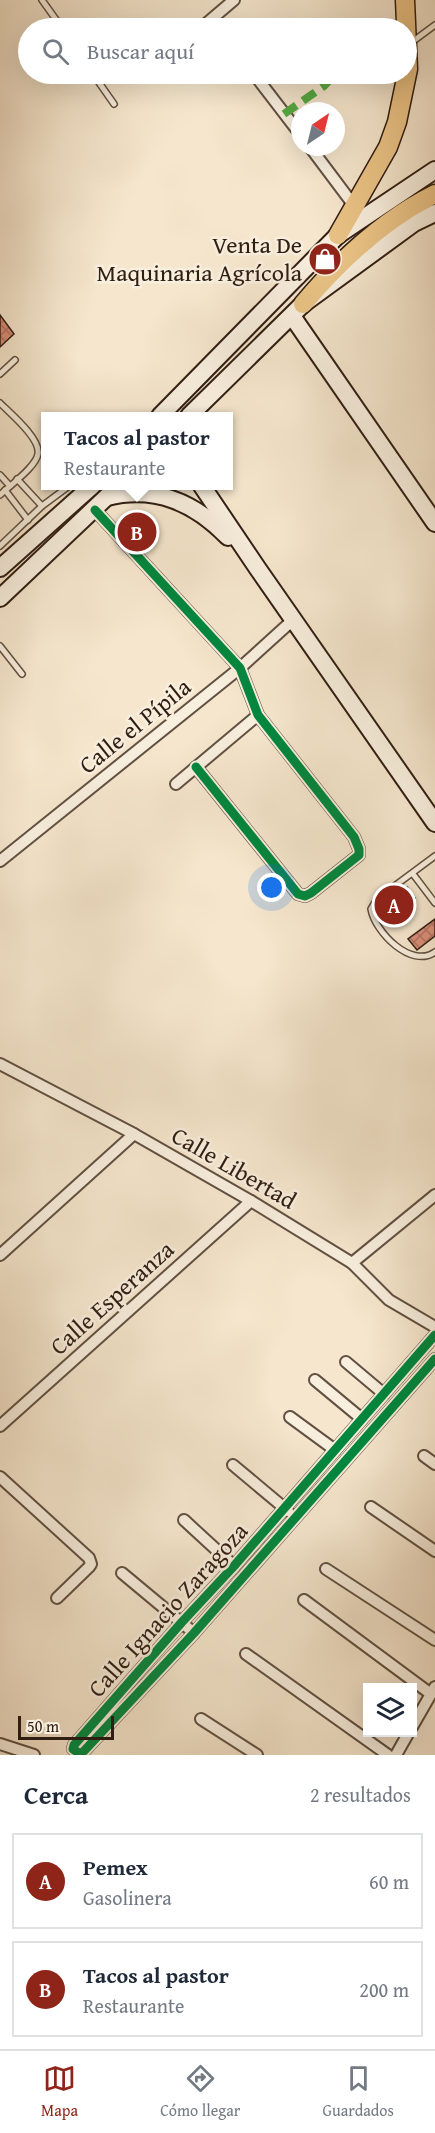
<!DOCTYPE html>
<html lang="es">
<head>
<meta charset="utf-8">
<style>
  :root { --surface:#fff; --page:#f6f6f7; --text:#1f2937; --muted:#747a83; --line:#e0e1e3; --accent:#8f2418 }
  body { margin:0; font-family:"Gentium Book Plus",serif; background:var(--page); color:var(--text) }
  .controls { position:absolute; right:18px; bottom:18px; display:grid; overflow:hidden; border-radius:0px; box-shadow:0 6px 24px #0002 }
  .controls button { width:54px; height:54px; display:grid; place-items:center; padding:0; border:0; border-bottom:2px solid var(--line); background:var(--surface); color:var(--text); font:30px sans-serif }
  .compass { position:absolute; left:291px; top:102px; width:54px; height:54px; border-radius:50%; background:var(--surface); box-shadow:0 6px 24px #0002; rotate:35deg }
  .scale { position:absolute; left:18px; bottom:15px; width:96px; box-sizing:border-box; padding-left:6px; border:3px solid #311e13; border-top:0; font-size:16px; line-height:21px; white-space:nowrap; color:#311e13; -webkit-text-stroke:4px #f8efde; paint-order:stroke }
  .you { position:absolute; left:272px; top:888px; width:21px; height:21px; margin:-15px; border:4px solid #fff; border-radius:50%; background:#1a73e8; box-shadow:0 0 0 9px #1a73e833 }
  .badge { display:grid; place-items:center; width:39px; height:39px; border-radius:50%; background:var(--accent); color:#fff; font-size:20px; font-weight:700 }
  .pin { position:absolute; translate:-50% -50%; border:3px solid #fff; box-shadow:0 2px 6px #0006 }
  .popup { position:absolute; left:41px; top:412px; width:192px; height:78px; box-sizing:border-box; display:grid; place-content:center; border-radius:0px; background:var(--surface); filter:drop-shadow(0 2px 4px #0005); font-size:20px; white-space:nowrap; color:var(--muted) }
  .popup b { font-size:22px; color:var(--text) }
  .popup::after { content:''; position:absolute; left:50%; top:100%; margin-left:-12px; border:12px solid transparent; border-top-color:var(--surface) }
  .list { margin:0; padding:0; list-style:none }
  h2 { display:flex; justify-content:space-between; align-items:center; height:78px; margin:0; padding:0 24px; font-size:26px }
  h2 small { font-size:20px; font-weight:400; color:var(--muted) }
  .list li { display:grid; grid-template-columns:39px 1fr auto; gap:18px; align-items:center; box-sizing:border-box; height:96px; margin:0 12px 12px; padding:0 12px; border:2px solid var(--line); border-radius:0px }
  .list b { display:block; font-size:22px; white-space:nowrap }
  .list p { margin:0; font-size:20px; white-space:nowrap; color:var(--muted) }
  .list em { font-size:20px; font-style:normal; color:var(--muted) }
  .icon { flex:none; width:33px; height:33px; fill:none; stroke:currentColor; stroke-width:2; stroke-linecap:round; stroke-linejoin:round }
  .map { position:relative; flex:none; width:435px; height:1755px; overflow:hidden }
  .search { position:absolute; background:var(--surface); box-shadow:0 6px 24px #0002; left:18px; right:18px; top:18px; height:66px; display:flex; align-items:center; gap:15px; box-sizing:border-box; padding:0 21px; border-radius:33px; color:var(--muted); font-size:22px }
  .sheet { height:294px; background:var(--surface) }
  nav { display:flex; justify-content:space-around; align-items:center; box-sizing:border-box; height:84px; border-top:2px solid var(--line); background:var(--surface); font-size:16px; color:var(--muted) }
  nav a { display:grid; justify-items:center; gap:3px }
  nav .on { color:var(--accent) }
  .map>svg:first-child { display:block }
  .building { fill:url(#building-cross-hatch); stroke:#311e13; stroke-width:1.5 }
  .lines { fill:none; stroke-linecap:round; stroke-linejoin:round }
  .service-casing { stroke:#625042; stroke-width:8 }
  .minor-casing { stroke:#625042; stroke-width:14 }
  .secondary-casing { stroke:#311e13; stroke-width:20 }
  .primary-casing { stroke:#311e13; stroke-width:21 }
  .service { stroke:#f8efde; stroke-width:5 }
  .minor { stroke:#f8efde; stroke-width:10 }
  .secondary { stroke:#f8efde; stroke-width:16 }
  .primary { stroke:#eac386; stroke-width:18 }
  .quiet { stroke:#54aa42; stroke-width:8; stroke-dasharray:15 8; stroke-linecap:butt }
  .cycleway-casing { stroke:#f8efde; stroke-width:13 }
  .cycleway { stroke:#00873e; stroke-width:9 }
  .labels { text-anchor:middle; stroke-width:5; stroke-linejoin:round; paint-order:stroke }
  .poi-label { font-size:24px; fill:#311e13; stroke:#f8efde; text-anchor:end }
  .street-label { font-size:24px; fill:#311e13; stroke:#f8efde }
</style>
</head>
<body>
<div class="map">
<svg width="435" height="1755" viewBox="0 0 435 1755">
  <defs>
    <pattern id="building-cross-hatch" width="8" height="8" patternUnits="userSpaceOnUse" patternTransform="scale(1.5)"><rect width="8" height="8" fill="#d98e78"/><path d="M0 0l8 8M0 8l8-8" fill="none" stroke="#b17361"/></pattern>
  </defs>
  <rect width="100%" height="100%" fill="#f5e6cd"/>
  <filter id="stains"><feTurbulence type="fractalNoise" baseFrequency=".00333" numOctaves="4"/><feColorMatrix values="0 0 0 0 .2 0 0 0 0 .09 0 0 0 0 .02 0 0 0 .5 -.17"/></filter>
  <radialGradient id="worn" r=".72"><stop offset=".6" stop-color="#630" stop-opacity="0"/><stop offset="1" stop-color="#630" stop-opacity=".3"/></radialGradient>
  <g class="building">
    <path d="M0,315L14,334L0,347Z"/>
    <path d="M407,887L415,898L382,922L376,910Z"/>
    <path d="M435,919V936L417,950L408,939Z"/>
  </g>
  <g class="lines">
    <defs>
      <g id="service">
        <path d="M42,0L62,28"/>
        <path d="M412,42L435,25"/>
        <path d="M93,74L114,104"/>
        <path d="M0,374L15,360"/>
        <path d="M0,403C10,413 41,439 38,454C36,467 9,486 0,495"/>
        <path d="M0,475L10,486"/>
        <path d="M17,479L42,506"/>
        <path d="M5,490L28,520"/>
        <path d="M0,546L42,506L69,486"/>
        <path d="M0,646L22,674"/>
        <path d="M435,856L377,899L371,909C375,932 411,969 435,952"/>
        <path d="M413,874L435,903"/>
      </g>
      <g id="minor">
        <path d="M214,18L221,28"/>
        <path d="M201,28L234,0"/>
        <path d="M254,74L300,134"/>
        <path d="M310,147L355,207"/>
        <path d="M95,510L240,668L258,715L354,837L359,849V855L311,893L305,896L298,894L196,767"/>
        <path d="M176,784L258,715"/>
        <path d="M0,861L240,668L294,619"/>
        <path d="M0,1064L134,1134L251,1201L352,1263L389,1300L435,1327"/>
        <path d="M0,1255L134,1134"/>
        <path d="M352,1263L435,1195"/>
        <path d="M435,1335L234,1566L182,1622L74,1745L73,1749L80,1754L84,1751L194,1633L435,1359"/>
        <path d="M346,1362L384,1394"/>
        <path d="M315,1380L362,1419"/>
        <path d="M290,1417L335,1450"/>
        <path d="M0,1426L251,1201"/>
        <path d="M424,1456L435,1464"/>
        <path d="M233,1465L288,1511"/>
        <path d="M0,1477L89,1558L91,1564L89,1567L57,1598"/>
        <path d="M371,1507L435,1551"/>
        <path d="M184,1520L234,1566"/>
        <path d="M326,1569L435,1640"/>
        <path d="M122,1573L194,1633"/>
        <path d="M304,1600L431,1694"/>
        <path d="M246,1654L388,1755"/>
        <path d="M201,1719L257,1755"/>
        <path d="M412,1727L435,1687"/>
        <path d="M0,1744L34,1755"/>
        <path d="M396,1755L409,1732"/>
      </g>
      <g id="secondary">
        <path d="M292,316L435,523"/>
        <path d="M160,416L338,235L435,170"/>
        <path d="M189,416L303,304L414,223L435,213"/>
        <path d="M202,486L258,569L435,823"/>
        <path d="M107,497C156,485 195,503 228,537"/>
        <path d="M0,568L92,486"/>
        <path d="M0,598L115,489"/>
      </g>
      <g id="primary">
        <path d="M338,235L388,147L397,122L408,69L405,0"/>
        <path d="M303,304C340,260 383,220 435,194"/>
      </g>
    </defs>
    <use href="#service" class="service-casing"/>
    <use href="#minor" class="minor-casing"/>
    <use href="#secondary" class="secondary-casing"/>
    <use href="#primary" class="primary-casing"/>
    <use href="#service" class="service"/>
    <use href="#minor" class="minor"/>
    <use href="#secondary" class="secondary"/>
    <use href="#primary" class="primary"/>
    <path class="quiet" d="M284,114L324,86L334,75"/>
    <defs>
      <g id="cycleway">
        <path d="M95,510L240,668L258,715L354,837L359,849V855L311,893L305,896L298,894L196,767"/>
        <path d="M435,1335L234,1566L182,1622L74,1745L73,1749L80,1754L84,1751L194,1633L435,1359"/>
      </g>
    </defs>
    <use href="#cycleway" class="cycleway-casing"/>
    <use href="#cycleway" class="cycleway"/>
  </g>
  <defs>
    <symbol id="shop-disc" viewBox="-11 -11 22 22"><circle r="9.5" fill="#8f2418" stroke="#f8efde"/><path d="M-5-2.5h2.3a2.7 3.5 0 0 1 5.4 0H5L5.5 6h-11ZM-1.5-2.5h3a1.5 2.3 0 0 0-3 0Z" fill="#fff"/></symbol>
  </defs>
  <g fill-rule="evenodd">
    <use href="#shop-disc" x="306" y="240" width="38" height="38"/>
  </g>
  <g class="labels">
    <g class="poi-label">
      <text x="302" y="253">Venta De<tspan x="302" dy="28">Maquinaria Agrícola</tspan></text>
    </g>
    <g class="street-label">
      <text transform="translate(135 726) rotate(-39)" y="8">Calle el Pípila</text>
      <text transform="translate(234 1168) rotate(30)" y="8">Calle Libertad</text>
      <text transform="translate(112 1298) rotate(-42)" y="8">Calle Esperanza</text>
      <text transform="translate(168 1610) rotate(-48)" y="8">Calle Ignacio Zaragoza</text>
    </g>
  </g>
  <rect width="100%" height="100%" filter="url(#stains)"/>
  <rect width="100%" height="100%" fill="url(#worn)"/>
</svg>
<div class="controls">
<button><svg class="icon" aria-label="layers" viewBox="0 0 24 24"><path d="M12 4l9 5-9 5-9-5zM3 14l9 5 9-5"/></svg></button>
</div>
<svg class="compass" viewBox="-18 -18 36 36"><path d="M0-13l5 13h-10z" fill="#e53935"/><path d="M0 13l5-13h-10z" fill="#747a83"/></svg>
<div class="scale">50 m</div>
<div class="you"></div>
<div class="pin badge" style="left:394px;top:905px">A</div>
<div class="pin badge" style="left:137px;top:532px">B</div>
<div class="popup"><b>Tacos al pastor</b>Restaurante</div>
<div class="search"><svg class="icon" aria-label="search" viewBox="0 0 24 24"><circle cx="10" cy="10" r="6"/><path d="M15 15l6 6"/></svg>Buscar aquí</div>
</div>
<section class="sheet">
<h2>Cerca<small>2 resultados</small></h2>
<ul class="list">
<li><span class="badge">A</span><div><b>Pemex</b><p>Gasolinera</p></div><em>60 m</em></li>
<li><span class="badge">B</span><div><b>Tacos al pastor</b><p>Restaurante</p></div><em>200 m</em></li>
</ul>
</section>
<nav>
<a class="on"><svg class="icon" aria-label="map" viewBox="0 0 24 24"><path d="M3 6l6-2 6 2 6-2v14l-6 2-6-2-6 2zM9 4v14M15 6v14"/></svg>Mapa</a>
<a><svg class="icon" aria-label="directions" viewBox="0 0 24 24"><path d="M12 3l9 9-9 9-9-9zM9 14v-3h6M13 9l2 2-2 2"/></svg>Cómo llegar</a>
<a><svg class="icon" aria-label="saved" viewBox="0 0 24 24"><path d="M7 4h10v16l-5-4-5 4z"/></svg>Guardados</a>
</nav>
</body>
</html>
